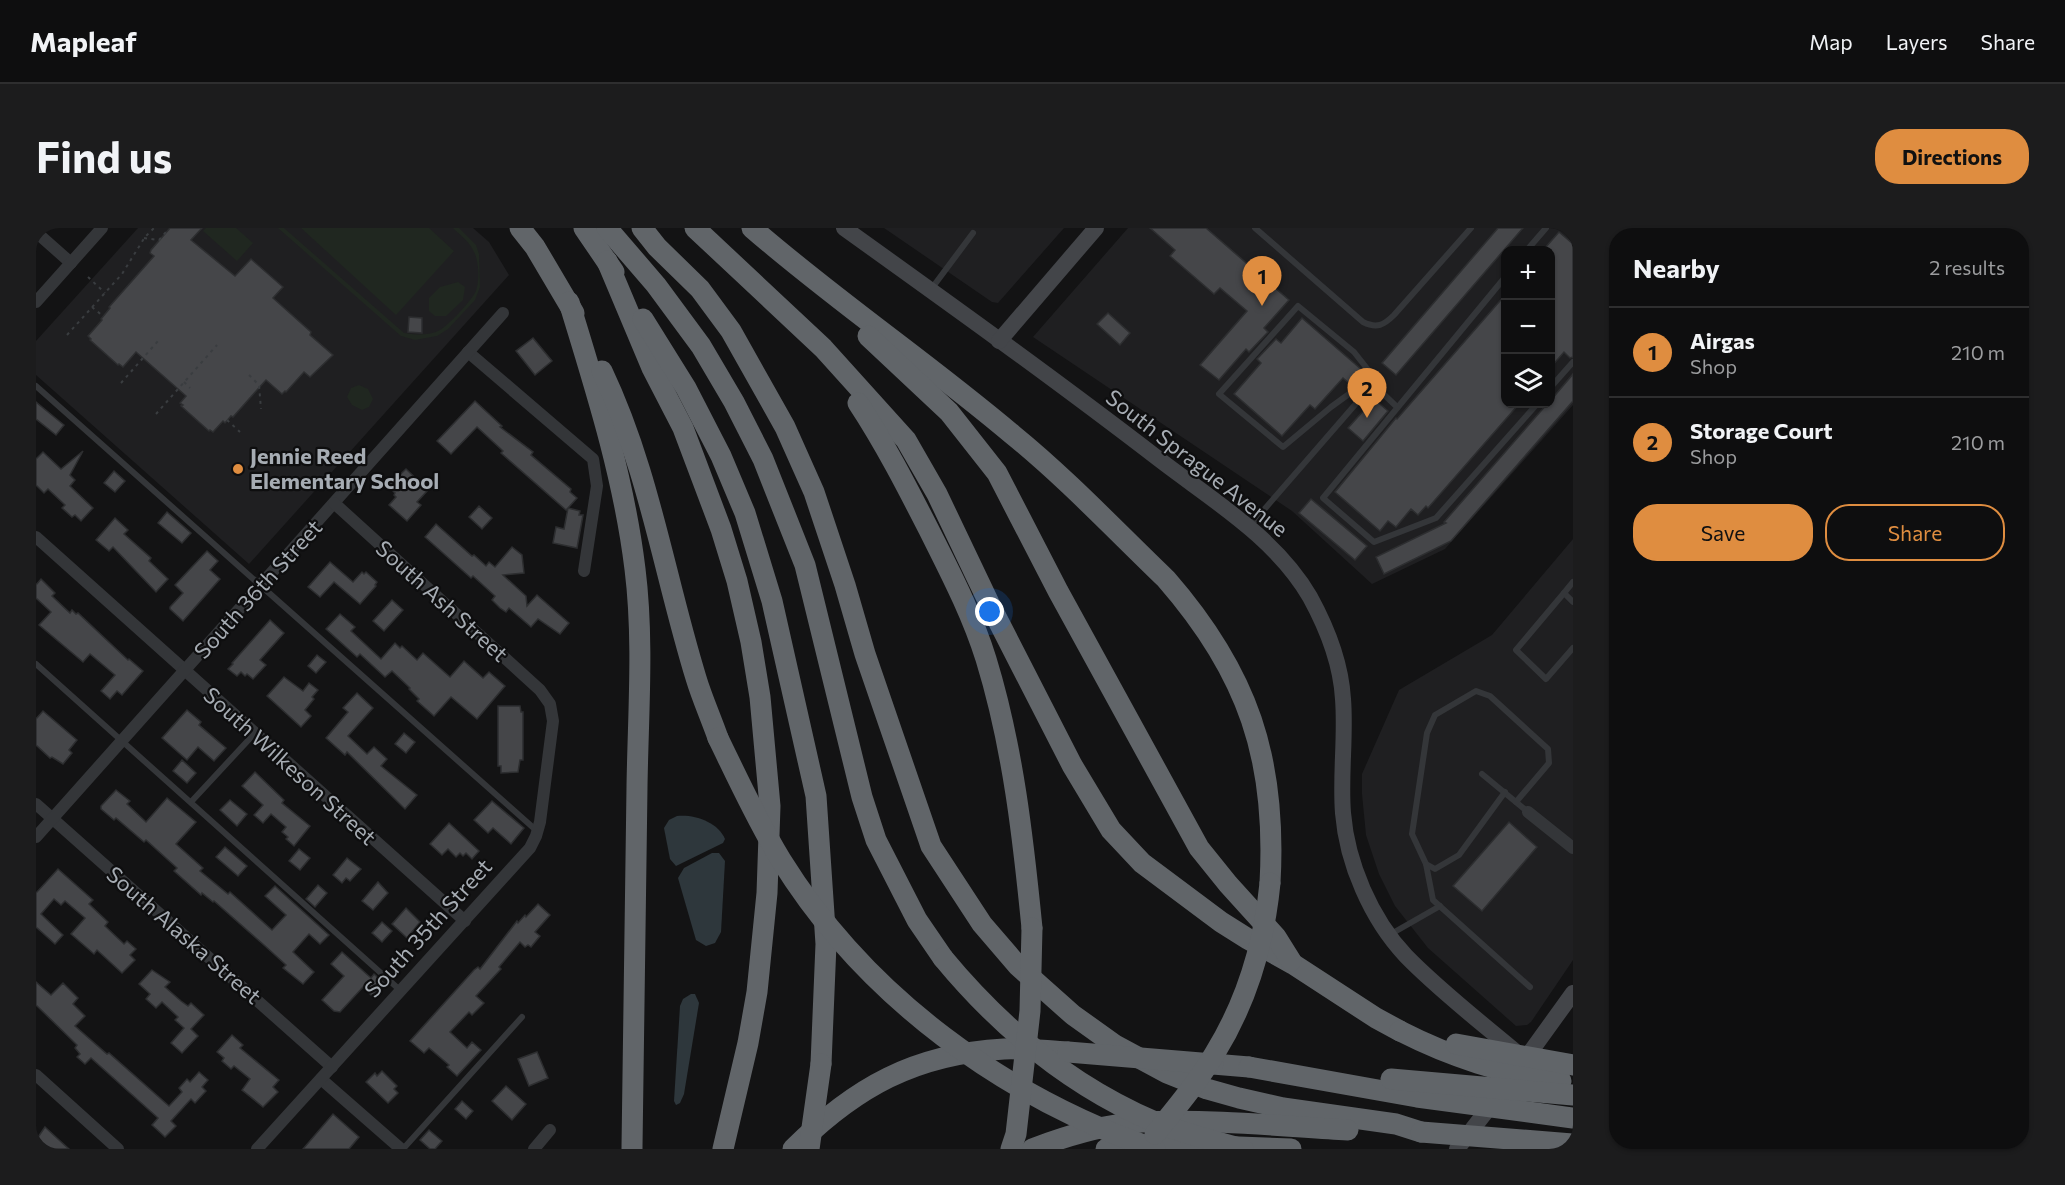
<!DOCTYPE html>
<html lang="en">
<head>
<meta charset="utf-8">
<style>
  :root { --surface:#0e0e0f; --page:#1c1c1d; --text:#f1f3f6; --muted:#9b9c9e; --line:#2e2e2f; --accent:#df8d40 }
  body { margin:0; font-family:Commissioner,sans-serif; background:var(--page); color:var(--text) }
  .controls { position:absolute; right:18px; top:18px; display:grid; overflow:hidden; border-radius:12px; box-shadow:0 2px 4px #0004 }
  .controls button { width:54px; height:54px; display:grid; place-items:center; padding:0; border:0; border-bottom:2px solid var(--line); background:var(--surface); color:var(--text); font:30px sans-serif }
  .you { position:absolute; left:954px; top:384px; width:21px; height:21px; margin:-15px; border:4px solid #fff; border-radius:50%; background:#1a73e8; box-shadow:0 0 0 9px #1a73e833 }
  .badge { display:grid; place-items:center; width:39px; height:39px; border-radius:50%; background:var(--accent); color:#111; font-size:20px; font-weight:700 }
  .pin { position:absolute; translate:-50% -50px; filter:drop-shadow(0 2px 3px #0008) }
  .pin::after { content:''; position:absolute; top:32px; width:21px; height:18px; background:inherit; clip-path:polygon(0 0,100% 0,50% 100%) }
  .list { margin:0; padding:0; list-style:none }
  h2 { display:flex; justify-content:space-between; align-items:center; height:78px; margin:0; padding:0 24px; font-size:26px }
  h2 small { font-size:20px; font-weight:400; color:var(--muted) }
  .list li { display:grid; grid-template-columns:39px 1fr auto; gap:18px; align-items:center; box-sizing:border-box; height:90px; padding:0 24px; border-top:2px solid var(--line) }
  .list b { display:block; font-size:22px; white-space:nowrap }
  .list p { margin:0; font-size:20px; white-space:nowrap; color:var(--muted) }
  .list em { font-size:20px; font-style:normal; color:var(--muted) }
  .actions { display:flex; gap:12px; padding:18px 24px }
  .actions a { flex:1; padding:14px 0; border:2px solid var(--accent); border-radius:24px; text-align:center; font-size:21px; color:var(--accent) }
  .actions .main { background:var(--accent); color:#111 }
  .icon { flex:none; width:33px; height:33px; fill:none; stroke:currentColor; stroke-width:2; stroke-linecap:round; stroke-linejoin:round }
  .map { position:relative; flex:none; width:1537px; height:921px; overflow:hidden; border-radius:24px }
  header { display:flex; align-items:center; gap:36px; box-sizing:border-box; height:84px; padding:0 30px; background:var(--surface); border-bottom:2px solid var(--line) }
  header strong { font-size:28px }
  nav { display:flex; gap:33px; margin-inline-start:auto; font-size:21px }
  .intro { display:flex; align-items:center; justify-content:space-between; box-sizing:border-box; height:144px; padding:0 36px }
  h1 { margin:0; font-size:42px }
  .button { padding:15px 27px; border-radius:24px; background:var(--accent); color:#111; font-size:21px; font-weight:700 }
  main { display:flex; gap:36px; padding:0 36px }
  aside { flex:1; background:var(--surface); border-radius:24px; box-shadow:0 2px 4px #0004 }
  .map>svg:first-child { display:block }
  .built { fill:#1f1f21; fill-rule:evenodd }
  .green { fill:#202720 }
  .water { fill:#2e373c }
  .building { fill:#454649; stroke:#2d2e30; stroke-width:1.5 }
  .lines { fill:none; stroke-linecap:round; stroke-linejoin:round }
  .path { stroke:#3a3d40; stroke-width:2; stroke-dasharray:3 4.5; stroke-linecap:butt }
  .lane { stroke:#343639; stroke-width:6 }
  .street { stroke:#343639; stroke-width:12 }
  .secondary { stroke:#434549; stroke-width:16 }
  .highway { stroke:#616569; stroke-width:21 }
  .highway-bridge { stroke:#616569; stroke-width:21 }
  .poi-dot { fill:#df8d40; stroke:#0e0e0f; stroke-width:2 }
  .labels { text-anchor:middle; stroke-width:4.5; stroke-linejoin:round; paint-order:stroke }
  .poi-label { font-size:22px; font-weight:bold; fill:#a6acb3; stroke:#0e0e0f; text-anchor:start }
  .street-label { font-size:22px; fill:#a6acb3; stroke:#0e0e0f }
</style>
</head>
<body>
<header>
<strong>Mapleaf</strong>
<nav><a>Map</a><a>Layers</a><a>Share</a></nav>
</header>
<div class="intro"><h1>Find us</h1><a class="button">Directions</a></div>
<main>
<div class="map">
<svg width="1537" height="921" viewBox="0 0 1537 921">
  <rect width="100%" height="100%" fill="#131314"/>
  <g class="built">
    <path d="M102,0H437L453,14L473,47L213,336L0,147V113Z"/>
    <path d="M848,0H1028L962,75L956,74Z"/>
    <path d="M1092,0H1537V177L1409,321L1336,356L1256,283L997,109ZM1470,22H1514V176H1470Z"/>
    <path d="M1537,311V732L1495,794L1491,797L1480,798L1392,720L1359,678L1343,646L1330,607L1326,566V546L1363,462L1456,407Z"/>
  </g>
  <g class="green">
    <path d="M170,0H200L217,15L201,33L167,3Z"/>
    <path d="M242,0H248L368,105C379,107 393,108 404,102C414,96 433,75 439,65C444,55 443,33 438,24C434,14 424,7 417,0H423L440,17L443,26L444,59L439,72L412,101L401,108L379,112L365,108Z"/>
    <path d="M265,0H393L418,23L360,87Z"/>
    <path d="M422,54L429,59L427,72L410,88H399L393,83V70L404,59Z"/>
    <path d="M323,157L332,161L337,171L333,179L326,182L316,177L311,169L315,160Z"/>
  </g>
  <g class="water">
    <path d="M641,588C658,586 682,594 689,611L687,615L640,638L634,631L628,600L633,592Z"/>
    <path d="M676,625H683L689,633L685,704L679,715L670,718L660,712L642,650L648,640Z"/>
    <path d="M655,766H659L663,775L648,866L644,875L640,877L638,873L644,778L647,771Z"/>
  </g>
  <g class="building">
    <path d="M134,0H166L155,12L199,48L215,31L247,59L237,70L275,104L274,107L297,127L274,149L268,144L250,164L249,163L246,166L230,152L197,189L195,188L189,195L187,193L177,204L174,202L173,203L145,178L147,177L144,175L150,168L100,124L87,139L83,136L82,137L54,112L55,111L52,108L66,92L65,91L74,80L73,79L118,28L114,25L115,22Z"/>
    <path d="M1114,0H1170L1253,72L1228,100L1232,104L1213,124L1210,121L1183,152L1164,137L1211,83L1184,60L1178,66L1134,28L1139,22Z"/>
    <path d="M1462,0H1487L1360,147L1346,135Z"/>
    <path d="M1523,4L1537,16V129L1534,130L1528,124L1515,139V22L1509,20Z"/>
    <path d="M1470,66V176H1483L1392,280L1390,278L1382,287L1375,281L1360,299L1352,293L1344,303L1299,264L1360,190L1361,191L1374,176Z"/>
    <path d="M1072,85L1094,105L1084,117L1061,96Z"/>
    <path d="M373,89L386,90V105L372,104Z"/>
    <path d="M1266,90L1326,142L1314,156L1307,150L1279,181L1274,177L1246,208L1198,166L1225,135L1221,131L1240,111L1245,115Z"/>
    <path d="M497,110L516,133L499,147L480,123Z"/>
    <path d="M1537,146V173L1415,313L1348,346L1340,329L1410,295L1408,294L1511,176H1515V172Z"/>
    <path d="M1338,171L1352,183L1327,213L1312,200Z"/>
    <path d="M439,173L466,198L464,199L497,224L495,227L535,261L534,264L541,270L532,280L544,283L543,287H547L541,320L517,315L520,299L528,301L532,280L530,282L465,225L467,223L441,199L415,226L401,213Z"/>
    <path d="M0,174L28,197L20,207L0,191Z"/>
    <path d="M47,223L34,247L39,252L34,258L57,280L45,293L39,287L36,289L26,280L29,277L12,261L8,265L0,257V231L7,224L25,241Z"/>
    <path d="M370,241L392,262L381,274L385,277L371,293L353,277L360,269L358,267L359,265L352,258Z"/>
    <path d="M78,243L89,253L79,264L68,255Z"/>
    <path d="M1275,271L1331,318L1319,332L1263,285Z"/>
    <path d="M443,278L456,290L446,301L433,289Z"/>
    <path d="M131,284L155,305L146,315L122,295Z"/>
    <path d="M79,290L92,302L88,306L115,330L113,333L132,351L120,364L77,319L73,323L60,312Z"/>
    <path d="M400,296L436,328L438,327L450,338L453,334L459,339L476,319L486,327L488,345L467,347L490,368L491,378L501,367L533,395L524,406L502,391L495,399L473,380L470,384L464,380L456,372L459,368L437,348L435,350L389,309Z"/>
    <path d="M171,323L182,333L174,342L184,351L147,393L134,381V379L147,365L139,357Z"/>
    <path d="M294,334L317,354L326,344L328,346L330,344L341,354L339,357L340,358L324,376L298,354L284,369L272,359Z"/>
    <path d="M5,351L19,365L16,368L34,385L36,382L40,386L42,385L92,432L93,431L107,443L86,467L81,463L74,471L65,463L79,447L54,426L47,434L3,397L15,384L0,370V357Z"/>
    <path d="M356,372L367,382L348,403L337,393Z"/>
    <path d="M304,386L319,399L315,403L345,431L359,415L364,420L366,418L381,432L387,425L414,449L428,433L447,450L453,444L469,458L441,491L415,469L398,488L381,473L383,471L373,461L374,460L356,443L349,449L324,426L321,429L290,401Z"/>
    <path d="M234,392L248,405L224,432L230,437L217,451L211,446L209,448L205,444L201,448L192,441L197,436L196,435Z"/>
    <path d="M281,427L290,434L280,445L272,438Z"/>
    <path d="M248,449L267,463L273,455L282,462L276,469L278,471L269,482L275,488L265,499L231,468Z"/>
    <path d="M321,465L337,480L312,508L331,526L338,519L351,531L345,538L381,567L369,581L311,524L309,527L290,510L312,484L307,480Z"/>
    <path d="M462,478H484L485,484H487V532H484L482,544L465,545V538H462Z"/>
    <path d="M151,482L165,494L163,497L190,520L178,533L162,519L151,532L126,510Z"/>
    <path d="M7,483L41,512L33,522L36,525L27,536L16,529L14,530L0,517V491Z"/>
    <path d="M368,505L379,514L370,525L359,516Z"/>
    <path d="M146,532L160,545L151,555L137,543Z"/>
    <path d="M219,544L248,572L246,575L274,598L258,618L250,611L252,609L246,604L250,599L235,586L227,595L218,587L227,577L206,558Z"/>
    <path d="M80,562L94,573L91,576L110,594L131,570L160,594L140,616L167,640L164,643L192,666L194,664L236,702L250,687L229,668L239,658L293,707L284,716L273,706L257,724L278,744L267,756L247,740L250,737L228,717L178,673L177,674L166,665L165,667L138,643L141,640L110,612L108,614L80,590L78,592L65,581V578Z"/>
    <path d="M194,572L211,586L201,598L184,582Z"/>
    <path d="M456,573L488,600L475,616L457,600L452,605L438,592Z"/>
    <path d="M1473,594L1501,619L1446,683L1417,658Z"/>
    <path d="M413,595L443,623L436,631L430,625L427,628L424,625L420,629L412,621L406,627L394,616Z"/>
    <path d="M189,619L211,638L202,648L180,629Z"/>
    <path d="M263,621L274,630L264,642L253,633Z"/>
    <path d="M311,630L325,641L314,653L310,650L306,655L297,647Z"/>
    <path d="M22,641L57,672L53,676L72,694L69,698L88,716L91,713L100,721L94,727L99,732L86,745L61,722L58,726L35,706L49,690L29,673L25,677L18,671L5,686L27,707L19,716L0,699V665Z"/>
    <path d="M342,654L352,665L337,682L326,673Z"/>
    <path d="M282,657L291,665L279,679L270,671Z"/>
    <path d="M502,676L514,687L499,704L504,708L495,719L492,717L489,719L484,714L463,739L465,741L440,768L448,775L436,787L433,784L414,804L431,820L436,814L445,822L421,848L411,839L413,837L393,820L388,825L374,813L438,742L442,739L444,741L481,693L482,695L489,687L490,689Z"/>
    <path d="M370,680L384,694L371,710L356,696Z"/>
    <path d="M346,694L356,703L346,714L336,705Z"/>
    <path d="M306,724L335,750L338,746L348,755L336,768L327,759L304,784L298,783L286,772L308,748L295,736Z"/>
    <path d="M116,742L134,754L129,759L145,773L152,778L155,775L168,787L155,801L162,808L146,825L135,815L148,800L139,792L142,789L126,774L120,780L110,771L114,766L103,756Z"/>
    <path d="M0,754L15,767L27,755L42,770L37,776L49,788L39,798L71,826L73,825L133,878L146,864L143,860L151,851L154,854L163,844L172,852L166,859L170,863L159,875L155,871L135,893L140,898L129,909L116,897L122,890L55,830L49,836L41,829L44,826L39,820L41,817L0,777Z"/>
    <path d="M196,807L207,817L204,820L243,852L237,859L242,864L227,879L206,862L214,851L198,838L195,841L186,833L188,830L181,824Z"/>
    <path d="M501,824L512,850L493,858L482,831Z"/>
    <path d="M346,843L361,858L358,861L362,865L352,875L330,854L339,845L341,848Z"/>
    <path d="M470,858L490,876L476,892L456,873Z"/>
    <path d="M426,873L437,883L430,891L419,881Z"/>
    <path d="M297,886L323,909L313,921H267Z"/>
    <path d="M9,899L22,911L33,921H10L0,912Z"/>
    <path d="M393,902L406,913L399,921H394L384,912Z"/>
  </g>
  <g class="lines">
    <g class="path">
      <path d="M108,10L123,12L130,4"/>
      <path d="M52,49L69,65"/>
      <path d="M56,79L67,88"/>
      <path d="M31,107L86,46L109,9L118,0"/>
      <path d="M213,147L223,157L225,181"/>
      <path d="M148,154L154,160"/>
      <path d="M85,155L122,113"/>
      <path d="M120,186L181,117"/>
      <path d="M191,192L204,204"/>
    </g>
    <g class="lane">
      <path d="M1219,0L1327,94C1341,101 1348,97 1358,87L1435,0"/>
      <path d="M1530,0L1537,7"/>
      <path d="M1491,22L1510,0"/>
      <path d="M1470,48L1287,270L1338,314L1400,290L1501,176"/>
      <path d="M896,60L937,5"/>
      <path d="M1335,150L1295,179L1247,219L1183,166L1262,78L1318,124L1333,143L1337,156L1361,179"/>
      <path d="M0,158L501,603"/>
      <path d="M1514,160L1537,134"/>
      <path d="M1213,299L1337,156"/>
      <path d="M1537,354L1528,365L1537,374"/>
      <path d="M1528,365L1480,422L1510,451L1537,420"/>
      <path d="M0,436L365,763"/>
      <path d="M1446,546L1492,584"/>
      <path d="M1469,564L1423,627L1399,641L1390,636L1376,606L1391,505L1399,487L1440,463L1454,468L1512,521L1513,535L1480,574"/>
      <path d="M155,574L218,506"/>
      <path d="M1390,636L1397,672L1494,759"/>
      <path d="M1355,706L1404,678"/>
      <path d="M367,921L486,789"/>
    </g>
    <g class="street">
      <path d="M0,4L35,35"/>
      <path d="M0,74L66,0"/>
      <path d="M432,124L557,231L561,258L548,343"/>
      <path d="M0,309L429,693"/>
      <path d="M0,576L296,839"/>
      <path d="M1492,584L1537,620"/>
      <path d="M0,609L467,85"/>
      <path d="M0,847L82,921"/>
      <path d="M285,851L365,921"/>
      <path d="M221,921L494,620L500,608L504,594L517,493L514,476L504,462L298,275"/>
      <path d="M498,921L514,902"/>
    </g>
    <g class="secondary">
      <path d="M808,0C914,76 1020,152 1124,232C1176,272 1240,310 1274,369C1291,400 1305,436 1307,471C1310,509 1304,547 1307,585C1311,635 1335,691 1370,728C1405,764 1447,796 1486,829"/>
      <path d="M963,113L1060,0"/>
      <path d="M1485,837L1537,765"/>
      <path d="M1421,921L1459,872"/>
    </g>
    <g class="highway">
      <path d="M484,0L499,19L538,85"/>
      <path d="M548,0L578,44"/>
      <path d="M571,0L620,57L665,118L698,174L727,231L769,337L826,569L840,612L881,692L907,730"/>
      <path d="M606,0L621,19L664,61L695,103L749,199L778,264L809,357L829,426L895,618L946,696L982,738L1037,787L1079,817L1131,845L1171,861L1203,870L1247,880L1360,896L1385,904"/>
      <path d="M659,0L787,120L870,212L901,266L953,375L1036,537L1075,602L1106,635L1185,694L1212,711L1257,736L1340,790L1364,803"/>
      <path d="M716,0C800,73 892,135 977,207C1031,251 1080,303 1130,351C1212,445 1241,531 1234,655"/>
      <path d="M571,33L616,140L647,200L685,301L701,353L715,414L724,469L734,578L731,665L721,764L712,815L687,921"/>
      <path d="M533,74C560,162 588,250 599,341C608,413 602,487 601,559C599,679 597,800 596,921"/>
      <path d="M607,91L650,160L685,228L709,285L736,373L780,568L790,716L785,836"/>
      <path d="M832,108L913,184L961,245L1022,363L1163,620L1192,656L1240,709L1255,733"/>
      <path d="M566,143C613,242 628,346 660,450C666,470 675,490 682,510"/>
      <path d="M822,175C849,216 871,259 893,302C914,344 936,386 950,431C977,519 987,609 996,700"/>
      <path d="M1177,836L1213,839"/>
      <path d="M757,921C819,859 879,826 968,821C989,820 1011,823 1032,824"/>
      <path d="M996,921C1030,908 1069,896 1106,894C1175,891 1244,898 1312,902"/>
      <path d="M1070,921L1125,916L1255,921"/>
    </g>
    <g class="highway-bridge">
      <path d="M682,510C702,551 721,593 745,632C830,769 968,869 1119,921"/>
      <path d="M907,730C964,799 1035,858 1119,894C1147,905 1177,913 1207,921"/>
      <path d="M1364,803C1417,830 1465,845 1525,853"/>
      <path d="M1420,816L1537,837"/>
      <path d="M1032,824L1177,836"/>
      <path d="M1213,839L1381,869L1537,890"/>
      <path d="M1355,851L1537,867"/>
      <path d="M1385,904L1537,916"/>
      <path d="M1119,906C1140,880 1162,854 1179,825C1211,773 1228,716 1234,655"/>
      <path d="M773,921L785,836"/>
      <path d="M975,921L980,906L994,783L996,700"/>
    </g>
  </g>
  <circle class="poi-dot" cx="202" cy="241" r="6"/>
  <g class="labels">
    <g class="poi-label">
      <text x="214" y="236">Jennie Reed<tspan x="214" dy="25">Elementary School</tspan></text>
    </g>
    <g class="street-label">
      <text transform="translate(1161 235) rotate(38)" y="8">South Sprague Avenue</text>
      <text transform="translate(222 361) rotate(-48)" y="8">South 36th Street</text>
      <text transform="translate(406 373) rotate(42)" y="8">South Ash Street</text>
      <text transform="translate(254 538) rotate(42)" y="8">South Wilkeson Street</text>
      <text transform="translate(392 700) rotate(-48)" y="8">South 35th Street</text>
      <text transform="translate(148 707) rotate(41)" y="8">South Alaska Street</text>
    </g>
  </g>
</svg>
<div class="controls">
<button>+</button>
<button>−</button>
<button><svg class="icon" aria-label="layers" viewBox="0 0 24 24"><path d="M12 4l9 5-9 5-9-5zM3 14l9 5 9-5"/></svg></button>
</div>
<div class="you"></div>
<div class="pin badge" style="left:1226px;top:78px">1</div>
<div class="pin badge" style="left:1331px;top:190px">2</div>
</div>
<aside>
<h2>Nearby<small>2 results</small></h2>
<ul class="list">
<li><span class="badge">1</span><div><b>Airgas</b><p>Shop</p></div><em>210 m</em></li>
<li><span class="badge">2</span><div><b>Storage Court</b><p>Shop</p></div><em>210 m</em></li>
</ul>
<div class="actions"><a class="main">Save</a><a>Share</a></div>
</aside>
</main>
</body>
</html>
